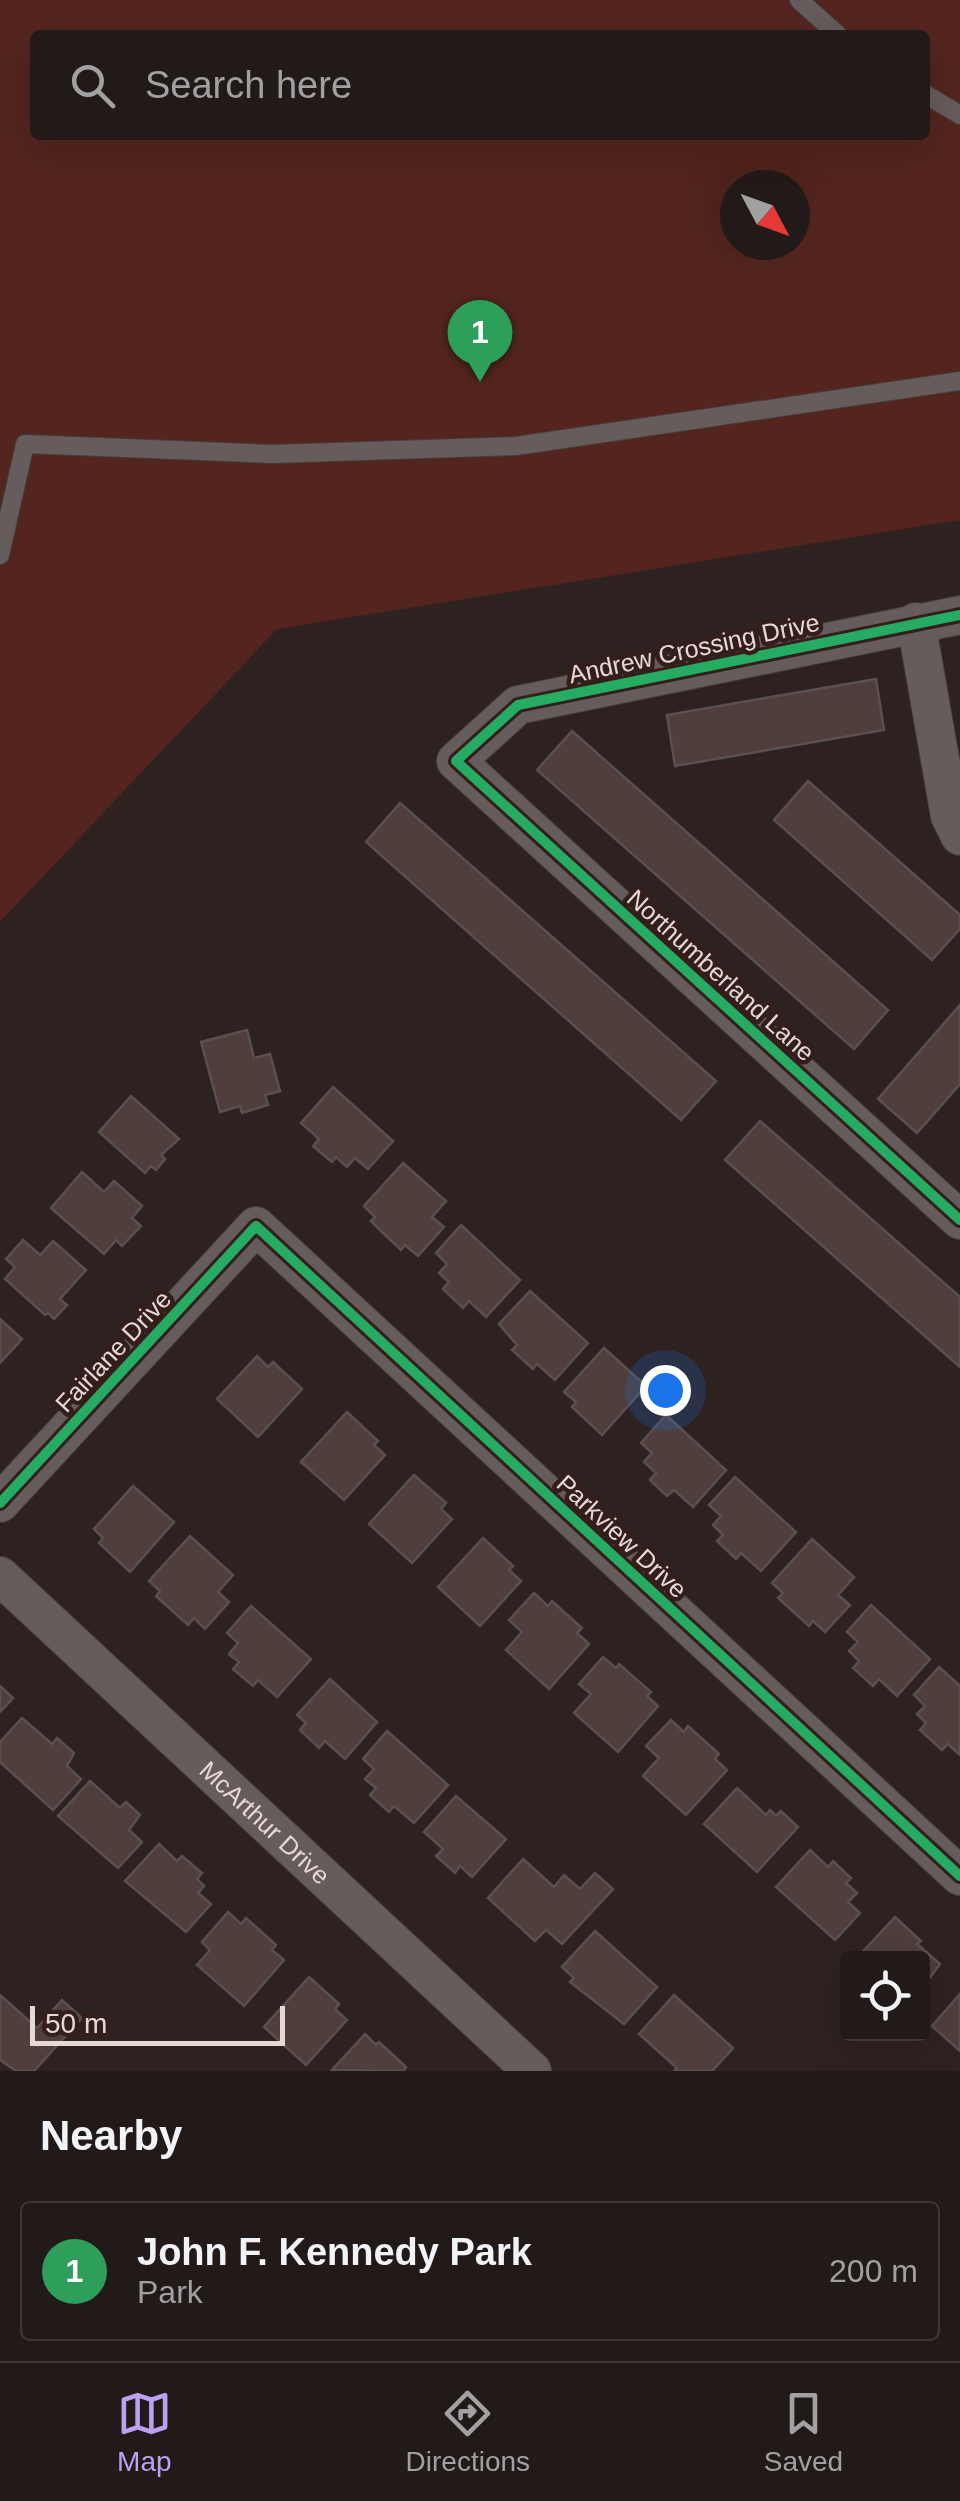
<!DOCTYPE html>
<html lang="en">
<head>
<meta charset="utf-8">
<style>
  :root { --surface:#221a19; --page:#2a2322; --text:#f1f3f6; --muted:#a2a1a2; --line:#3f3838; --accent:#bca0f2 }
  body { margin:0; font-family:Helvetica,sans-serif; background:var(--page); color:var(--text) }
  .controls { position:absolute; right:30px; bottom:30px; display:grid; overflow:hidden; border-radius:10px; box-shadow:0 10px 40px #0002 }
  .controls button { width:90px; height:90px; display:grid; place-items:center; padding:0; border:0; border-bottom:2px solid var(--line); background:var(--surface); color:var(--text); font:50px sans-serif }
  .compass { position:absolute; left:720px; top:170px; width:90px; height:90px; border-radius:50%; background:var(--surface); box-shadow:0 10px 40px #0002; rotate:131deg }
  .scale { position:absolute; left:30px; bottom:25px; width:255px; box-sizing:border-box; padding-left:10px; border:5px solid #e7d8d5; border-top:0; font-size:28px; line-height:35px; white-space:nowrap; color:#e7d8d5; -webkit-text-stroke:8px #341e1b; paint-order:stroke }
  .you { position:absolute; left:665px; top:1390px; width:35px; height:35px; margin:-25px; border:8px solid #fff; border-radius:50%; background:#1a73e8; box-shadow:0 0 0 15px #1a73e833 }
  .badge { display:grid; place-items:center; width:65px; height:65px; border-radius:50%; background:var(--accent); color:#fff; font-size:32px; font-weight:700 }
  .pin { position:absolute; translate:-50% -82px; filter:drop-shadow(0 2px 5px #0008) }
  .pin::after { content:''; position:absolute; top:52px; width:35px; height:30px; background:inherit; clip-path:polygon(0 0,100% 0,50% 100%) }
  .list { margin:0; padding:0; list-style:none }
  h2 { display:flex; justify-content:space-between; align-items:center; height:130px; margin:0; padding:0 40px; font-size:42px }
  h2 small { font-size:32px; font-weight:400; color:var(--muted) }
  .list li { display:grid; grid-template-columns:65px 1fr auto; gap:30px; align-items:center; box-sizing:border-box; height:140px; margin:0 20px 20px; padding:0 20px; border:2px solid var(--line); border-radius:10px }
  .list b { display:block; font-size:38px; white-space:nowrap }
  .list p { margin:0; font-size:32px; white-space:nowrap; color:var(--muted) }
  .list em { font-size:32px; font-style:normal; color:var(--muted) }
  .icon { flex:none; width:55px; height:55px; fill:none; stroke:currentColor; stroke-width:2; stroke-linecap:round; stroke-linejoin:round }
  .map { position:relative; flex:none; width:960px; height:2071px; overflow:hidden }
  .search { position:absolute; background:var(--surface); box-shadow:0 10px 40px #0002; left:30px; right:30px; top:30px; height:110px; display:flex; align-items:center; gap:25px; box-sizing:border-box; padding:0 35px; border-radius:10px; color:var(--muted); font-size:38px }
  .sheet { height:290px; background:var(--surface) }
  nav { display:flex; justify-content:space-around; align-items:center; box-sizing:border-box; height:140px; border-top:2px solid var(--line); background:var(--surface); font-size:28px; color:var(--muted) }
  nav a { display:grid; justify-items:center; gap:5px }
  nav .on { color:var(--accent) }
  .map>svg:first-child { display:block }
  .green { fill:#53251e; fill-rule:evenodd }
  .building { fill:#4f3e3b; stroke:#5b504f; stroke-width:2.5 }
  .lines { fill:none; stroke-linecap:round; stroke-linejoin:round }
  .lane-casing { stroke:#473d3b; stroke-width:20 }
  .street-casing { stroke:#473d3b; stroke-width:40 }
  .lane { stroke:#655c5b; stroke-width:18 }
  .street { stroke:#655c5b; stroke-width:38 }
  .cycleway-casing { stroke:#341e1b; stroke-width:16 }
  .cycleway { stroke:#26ab63; stroke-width:10 }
  .labels { text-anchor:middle; stroke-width:9; stroke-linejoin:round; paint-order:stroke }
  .street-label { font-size:25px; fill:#e7d8d5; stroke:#341e1b }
</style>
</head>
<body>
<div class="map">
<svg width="960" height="2071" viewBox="0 0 960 2071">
  <rect width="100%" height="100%" fill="#2e2221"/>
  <path class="green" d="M0,0H960V520L277,629L0,922ZM35,35H925V135H35ZM735,185H795V245H735Z"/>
  <g class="building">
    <path d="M876,679L884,730L675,766L667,715Z"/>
    <path d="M572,731L888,1010L854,1049L537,770Z"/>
    <path d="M808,781L960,915V929L932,960L774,820Z"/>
    <path d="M400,803L716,1081L681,1120L366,842Z"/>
    <path d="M960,1005V1084L917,1133L878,1099Z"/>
    <path d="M247,1030L254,1058L270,1054L280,1091L265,1095L268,1105L242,1113L240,1106L220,1112L201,1042Z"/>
    <path d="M333,1087L393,1141L368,1169L355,1158L347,1167L336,1157L332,1162L313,1146L319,1139L301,1123Z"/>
    <path d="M131,1096L179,1139L161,1155L165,1159L156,1170L151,1166L145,1173L99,1132Z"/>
    <path d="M760,1121L960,1297V1367L725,1160Z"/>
    <path d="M403,1163L446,1201L432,1217L444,1227L418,1256L405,1245L401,1250L382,1232L371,1221L375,1217L364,1206Z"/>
    <path d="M82,1172L104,1192L114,1181L142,1206L132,1218L141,1226L122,1246L116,1240L104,1254L51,1208Z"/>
    <path d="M461,1225L520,1280L486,1317L469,1301L463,1308L443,1289L449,1282L439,1273L447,1264L436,1253Z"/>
    <path d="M23,1240L40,1255L53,1241L86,1270L60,1299L67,1305L54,1319L48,1313L45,1315L5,1279L15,1267L6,1259Z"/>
    <path d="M530,1291L588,1343L555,1380L537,1364L533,1369L512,1350L517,1345L499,1324Z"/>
    <path d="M0,1319L22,1339L0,1363Z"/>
    <path d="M604,1348L646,1386L602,1435L572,1407L576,1402L564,1392Z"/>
    <path d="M257,1356L268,1367L273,1362L302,1389L258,1437L217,1399Z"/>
    <path d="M347,1412L378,1441L374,1445L385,1455L344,1500L301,1462Z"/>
    <path d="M666,1415L726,1470L693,1507L674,1490L667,1496L650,1480L656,1473L644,1462L652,1453L641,1443Z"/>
    <path d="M414,1475L446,1503L441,1509L452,1519L412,1563L369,1524Z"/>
    <path d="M735,1477L796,1532L761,1571L741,1553L736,1559L717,1541L723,1535L713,1525L721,1516L709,1505Z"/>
    <path d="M133,1486L174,1522L130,1572L99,1543L103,1538L94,1529Z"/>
    <path d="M190,1536L233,1575L218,1592L229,1602L205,1629L194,1618L188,1625L156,1596L160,1591L149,1581Z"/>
    <path d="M483,1538L513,1566L509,1570L521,1581L480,1626L438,1587Z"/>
    <path d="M812,1539L854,1577L838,1595L850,1605L825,1632L813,1621L809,1626L778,1598L783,1593L772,1583Z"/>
    <path d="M534,1593L548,1606L552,1601L582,1628L577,1633L589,1644L549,1689L506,1650L522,1632L509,1620Z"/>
    <path d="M871,1605L930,1659L897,1696L879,1679L873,1686L853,1668L859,1661L849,1651L858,1642L847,1632Z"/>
    <path d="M251,1606L311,1659L277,1697L258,1680L253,1686L233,1669L239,1662L229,1654L238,1643L227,1633Z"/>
    <path d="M603,1657L616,1668L619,1664L651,1692L647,1696L658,1706L618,1752L574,1713L591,1694L579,1684Z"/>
    <path d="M939,1667L960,1686V1755L948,1744L942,1750L920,1730L926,1723L917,1714L925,1706L914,1695Z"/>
    <path d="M330,1679L377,1722L345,1759L325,1741L319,1748L300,1730L306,1723L297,1715Z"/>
    <path d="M0,1686L13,1698L0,1712Z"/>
    <path d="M22,1718L52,1744L57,1738L74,1753L67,1766L81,1779L53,1810L0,1762V1742Z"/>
    <path d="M671,1720L684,1732L688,1726L719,1754L715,1759L727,1770L686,1815L643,1776L659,1758L646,1746Z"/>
    <path d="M387,1731L448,1785L414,1823L394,1806L389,1812L370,1795L376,1788L365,1779L374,1769L363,1759Z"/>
    <path d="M90,1781L120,1808L126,1802L140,1815L129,1830L142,1842L118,1868L58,1816Z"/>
    <path d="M737,1788L766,1815L770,1810L776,1816L781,1811L798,1827L757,1872L704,1824Z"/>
    <path d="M456,1796L506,1839L472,1877L460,1866L455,1873L436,1856L443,1849L424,1832Z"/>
    <path d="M159,1844L177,1861L182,1856L202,1873L197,1879L204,1886L198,1893L211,1904L186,1932L125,1881Z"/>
    <path d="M810,1850L828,1867L833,1861L851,1878L846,1883L857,1893L848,1902L860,1913L835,1940L776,1887Z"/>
    <path d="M523,1859L554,1887L564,1875L580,1889L595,1873L613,1889L562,1944L546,1930L535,1941L488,1898Z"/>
    <path d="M228,1912L241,1924L246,1918L276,1945L272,1950L284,1960L244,2006L197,1965L210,1950L202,1942Z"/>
    <path d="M895,1917L921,1941L917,1944L940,1964L926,1983H922V1958H857Z"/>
    <path d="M595,1931L657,1987L624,2024L570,1982L574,1978L562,1967Z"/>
    <path d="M309,1977L339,2004L335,2009L347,2020L306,2065L264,2027Z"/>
    <path d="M960,1994V2051L932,2026Z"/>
    <path d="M0,1995L37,2028L62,2000L82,2018L34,2071H16L0,2060Z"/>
    <path d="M674,1995L733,2048L712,2071H674L677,2068L639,2034Z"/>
    <path d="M365,2034L376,2045L379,2042L406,2067L404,2071L332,2070Z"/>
  </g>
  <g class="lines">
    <defs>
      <g id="lane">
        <path d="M799,0L838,35"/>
        <path d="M925,94L960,115"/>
        <path d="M0,555L25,444L272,454L516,446L960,381"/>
      </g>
      <g id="street">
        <path d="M960,615L518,705L456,761L960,1220"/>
        <path d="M916,622L950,816L960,836"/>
        <path d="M0,1503L256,1226L960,1876"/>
        <path id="s1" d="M0,1576L532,2071"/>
      </g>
    </defs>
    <use href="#lane" class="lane-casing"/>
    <use href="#street" class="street-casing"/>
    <use href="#lane" class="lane"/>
    <use href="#street" class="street"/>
    <defs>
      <g id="cycleway">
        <path d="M960,615L518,705L456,761L960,1220"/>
        <path d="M0,1503L256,1226L960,1876"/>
      </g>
    </defs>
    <use href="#cycleway" class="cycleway-casing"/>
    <use href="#cycleway" class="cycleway"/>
  </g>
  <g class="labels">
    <g class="street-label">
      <text transform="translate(694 648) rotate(-12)" y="9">Andrew Crossing Drive</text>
      <text transform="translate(721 975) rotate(42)" y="9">Northumberland Lane</text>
      <text transform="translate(113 1351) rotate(-47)" y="9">Fairlane Drive</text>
      <text transform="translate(622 1536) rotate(43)" y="9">Parkview Drive</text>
      <text dy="9" stroke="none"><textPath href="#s1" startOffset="362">McArthur Drive</textPath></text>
    </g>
  </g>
</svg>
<div class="controls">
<button><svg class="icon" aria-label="locate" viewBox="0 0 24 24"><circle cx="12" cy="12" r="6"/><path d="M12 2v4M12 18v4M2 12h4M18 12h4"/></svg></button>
</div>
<svg class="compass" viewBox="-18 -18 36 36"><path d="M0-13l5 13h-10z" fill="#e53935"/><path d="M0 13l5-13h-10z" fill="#a2a1a2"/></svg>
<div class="scale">50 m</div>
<div class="you"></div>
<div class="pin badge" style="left:480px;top:382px;background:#2e9e5b">1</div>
<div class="search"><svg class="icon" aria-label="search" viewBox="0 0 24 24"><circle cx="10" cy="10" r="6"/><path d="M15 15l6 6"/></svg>Search here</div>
</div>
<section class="sheet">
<h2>Nearby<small></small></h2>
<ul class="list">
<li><span class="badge" style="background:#2e9e5b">1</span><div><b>John F. Kennedy Park</b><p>Park</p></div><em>200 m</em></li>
</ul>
</section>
<nav>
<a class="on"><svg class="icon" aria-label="map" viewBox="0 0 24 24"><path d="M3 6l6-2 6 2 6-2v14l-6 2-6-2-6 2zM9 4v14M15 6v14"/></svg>Map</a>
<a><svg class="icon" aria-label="directions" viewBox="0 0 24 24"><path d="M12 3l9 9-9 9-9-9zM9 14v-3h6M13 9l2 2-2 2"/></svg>Directions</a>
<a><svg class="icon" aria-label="saved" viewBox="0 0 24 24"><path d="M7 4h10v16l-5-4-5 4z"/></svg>Saved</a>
</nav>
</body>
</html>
